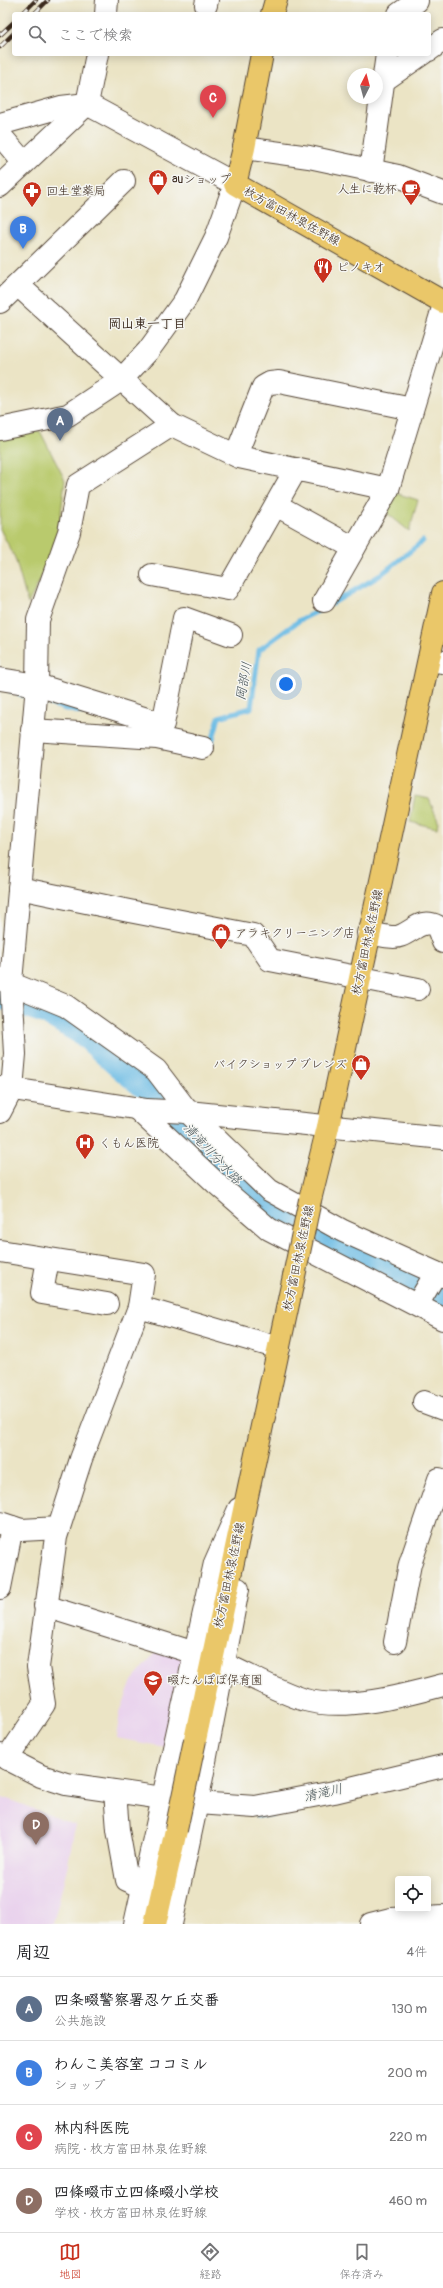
<!DOCTYPE html>
<html lang="ja">
<head>
<meta charset="utf-8">
<style>
  :root { --surface:#fff; --page:#f6f6f6; --text:#202124; --muted:#757577; --line:#e0e0e0; --accent:#c8321e }
  body { margin:0; font-family:Pangolin,"Klee One",sans-serif; background:var(--page); color:var(--text) }
  .controls { position:absolute; right:12px; bottom:12px; display:grid; overflow:hidden; border-radius:4px; box-shadow:0 2px 10px #0003 }
  .controls button { width:36px; height:36px; display:grid; place-items:center; padding:0; border:0; border-bottom:1px solid var(--line); background:var(--surface); color:var(--text); font:20px sans-serif }
  .compass { position:absolute; left:347px; top:68px; width:36px; height:36px; border-radius:50%; background:var(--surface); box-shadow:0 2px 10px #0003; rotate:6deg }
  .you { position:absolute; left:286px; top:684px; width:14px; height:14px; margin:-10px; border:3px solid #fff; border-radius:50%; background:#1a73e8; box-shadow:0 0 0 6px #1a73e833 }
  .badge { display:grid; place-items:center; width:26px; height:26px; border-radius:50%; background:var(--accent); color:#fff; font-size:13px; font-weight:700 }
  .pin { position:absolute; translate:-50% -33px; filter:drop-shadow(0 1px 2px #0008) }
  .pin::after { content:''; position:absolute; top:21px; width:14px; height:12px; background:inherit; clip-path:polygon(0 0,100% 0,50% 100%) }
  .list { margin:0; padding:0; list-style:none }
  h2 { display:flex; justify-content:space-between; align-items:center; height:52px; margin:0; padding:0 16px; font-size:17px }
  h2 small { font-size:13px; font-weight:400; color:var(--muted) }
  .list li { display:grid; grid-template-columns:26px 1fr auto; gap:12px; align-items:center; box-sizing:border-box; height:64px; padding:0 16px; border-top:1px solid var(--line) }
  .list b { display:block; font-size:15px; white-space:nowrap }
  .list p { margin:0; font-size:13px; white-space:nowrap; color:var(--muted) }
  .list em { font-size:13px; font-style:normal; color:var(--muted) }
  .icon { flex:none; width:22px; height:22px; fill:none; stroke:currentColor; stroke-width:2; stroke-linecap:round; stroke-linejoin:round }
  .map { position:relative; flex:none; width:443px; height:1924px; overflow:hidden }
  .search { position:absolute; background:var(--surface); box-shadow:0 2px 10px #0003; left:12px; right:12px; top:12px; height:44px; display:flex; align-items:center; gap:10px; box-sizing:border-box; padding:0 14px; border-radius:4px; color:var(--muted); font-size:15px }
  .sheet { height:308px; background:var(--surface) }
  nav { display:flex; justify-content:space-around; align-items:center; box-sizing:border-box; height:56px; border-top:1px solid var(--line); background:var(--surface); font-size:11px; color:var(--muted) }
  nav a { display:grid; justify-items:center; gap:2px }
  nav .on { color:var(--accent) }
  .map>svg:first-child { display:block }
  .built { fill:#e9d2ed }
  .green { fill:#b9ca6d; stroke:#7a7a46 }
  .lines { fill:none; stroke-linecap:round; stroke-linejoin:round }
  .stream { stroke:#68bae4; stroke-width:5 }
  .river { stroke:#68bae4; stroke-width:31 }
  .minor-casing { stroke:#554637; stroke-width:24 }
  .major-casing { stroke:#554637; stroke-width:24 }
  .minor { stroke:#fff; stroke-width:22 }
  .major { stroke:#eac769; stroke-width:22 }
  .rail-casing { stroke:#3b2a1e; stroke-width:4.5 }
  .rail { stroke:#f6f6f2; stroke-width:3; stroke-dasharray:9; stroke-linecap:butt }
  .major-bridge-casing { stroke:#554637; stroke-width:24; stroke-linecap:butt }
  .major-bridge { stroke:#eac769; stroke-width:22 }
  .labels { text-anchor:middle; stroke-width:3; stroke-linejoin:round; paint-order:stroke }
  .poi-label { font-size:12px; fill:#3b2a1e; stroke:#f6f6f2; text-anchor:start }
  .street-label { font-size:12px; fill:#3b2a1e; stroke:#f6f6f2 }
  .neighbourhood-label { font-size:13px; font-weight:bold; fill:#3b2a1e; stroke:#f6f6f2 }
  .water-label { font-size:13px; font-style:italic; fill:#485559; stroke:#f6f6f2 }
</style>
</head>
<body>
<div class="map">
<svg width="443" height="1924" viewBox="0 0 443 1924">
  <rect width="100%" height="100%" fill="#f6f6f2"/>
  <filter id="ink" filterUnits="userSpaceOnUse"><feTurbulence type="fractalNoise" baseFrequency=".025" numOctaves="2"/><feDisplacementMap in="SourceGraphic" scale="8" xChannelSelector="R" yChannelSelector="G"/><feConvolveMatrix kernelMatrix="1 2 1 2 8 2 1 2 1" color-interpolation-filters="sRGB"/></filter>
  <filter id="wash" filterUnits="userSpaceOnUse"><feTurbulence type="fractalNoise" baseFrequency=".012" numOctaves="4" result="noise"/><feDisplacementMap in="SourceGraphic" scale="16" xChannelSelector="R" yChannelSelector="G"/><feGaussianBlur stdDeviation="0.9" result="paint"/><feColorMatrix in="noise" values="0 0 0 0 0 0 0 0 0 0 0 0 0 0 0 0 0 1.4 0 .05"/><feComposite in="paint" operator="in"/></filter>
  <g filter="url(#wash)">
    <rect width="100%" height="100%" fill="#ebe4c5"/>
    <g class="built">
      <path d="M160,1648L190,1656L165,1747L116,1738L120,1712L132,1681Z"/>
      <path d="M0,1796L75,1825L68,1864L53,1924H0Z"/>
    </g>
    <g class="green">
      <path d="M40,431L65,480L59,529L45,570L28,604L15,558L0,529V436Z"/>
      <path d="M392,492L418,500L409,531L382,509Z"/>
      <path d="M415,796L429,799L438,820L437,828L410,822Z"/>
    </g>
    <g class="lines">
      <g class="stream">
        <path d="M331,604L379,576L423,541"/>
        <path d="M11,691L31,698"/>
        <path d="M41,701L69,710L103,716"/>
        <path d="M206,740L212,742L219,717L251,708L259,650L300,620L324,608"/>
        <path d="M62,1793L70,1796L91,1799"/>
        <path d="M257,1816L274,1814"/>
      </g>
      <path class="river" d="M0,993L47,1009L85,1031L118,1061L157,1093L241,1184L319,1230L443,1295"/>
    </g>
  </g>
  <g filter="url(#ink)">
    <g class="lines">
      <defs>
        <g id="minor">
          <path d="M206,5L207,0"/>
          <path d="M106,14L107,0"/>
          <path d="M399,14L417,1"/>
          <path d="M429,50L443,40"/>
          <path d="M383,81L422,54"/>
          <path d="M0,124L61,107L87,104L235,184L216,237L185,300L148,351L121,380L68,415L0,429"/>
          <path d="M0,135L24,163"/>
          <path d="M244,148L309,157L398,176L443,193"/>
          <path d="M371,171L387,54"/>
          <path d="M0,186L87,104L97,54"/>
          <path d="M19,286L172,425L239,457L388,489L443,308"/>
          <path d="M0,302L124,181"/>
          <path d="M236,455L263,387L270,383L279,382L412,409"/>
          <path d="M276,505L354,548"/>
          <path d="M152,575L228,589L296,469"/>
          <path d="M324,601L388,489"/>
          <path d="M429,660L443,662"/>
          <path d="M0,679L37,685L163,724L184,618L231,635"/>
          <path d="M32,730L157,738L203,748"/>
          <path d="M19,888L129,911L253,935L270,960L418,989"/>
          <path d="M368,933C376,934 393,939 400,936C414,931 421,918 437,926L443,942"/>
          <path d="M0,979L66,1006L156,1070L188,1112L269,1190L343,1231L443,1276"/>
          <path d="M0,1087L147,1110L188,1112L443,1138"/>
          <path d="M136,1108L217,1184L269,1229L443,1319"/>
          <path d="M0,1112L12,1089L15,1054L11,982L37,685L38,620L69,532L78,485L172,425"/>
          <path d="M0,1251L144,1274L139,1307L81,1459L56,1537L38,1667L44,1704L7,1759"/>
          <path d="M48,1259L42,1293L107,1304"/>
          <path d="M417,1305L436,1273"/>
          <path d="M139,1307L279,1348"/>
          <path d="M424,1402L443,1409"/>
          <path d="M0,1523L21,1530L59,1528"/>
          <path d="M0,1588L12,1527"/>
          <path d="M45,1606L195,1653"/>
          <path d="M395,1642L410,1564L439,1479L443,1481"/>
          <path d="M224,1664C249,1675 278,1692 305,1700C347,1711 402,1696 443,1685"/>
          <path d="M0,1755L41,1776L66,1784L197,1803L255,1807L334,1792L443,1766"/>
          <path d="M115,1792L118,1830L127,1880L143,1887"/>
          <path d="M135,1924L215,1563L239,1509"/>
          <path d="M171,1924L197,1803L238,1589"/>
          <path d="M371,1924L391,1919L443,1916"/>
        </g>
        <g id="major">
          <path d="M272,14L276,0"/>
          <path d="M262,54L244,148L235,184L443,302"/>
          <path d="M310,1200L328,1127L443,593"/>
          <path d="M195,1740L294,1276"/>
          <path d="M155,1924L176,1830"/>
        </g>
      </defs>
      <use href="#minor" class="minor-casing"/>
      <use href="#major" class="major-casing"/>
      <use href="#minor" class="minor"/>
      <use href="#major" class="major"/>
      <defs>
        <g id="rail">
          <path d="M22,14L36,0"/>
          <path d="M34,14L48,0"/>
          <path d="M0,35L14,22"/>
          <path d="M0,47L14,33"/>
        </g>
      </defs>
      <use href="#rail" class="rail-casing"/>
      <use href="#rail" class="rail"/>
      <defs>
        <g id="major-bridge">
          <path d="M294,1276L310,1200"/>
          <path d="M176,1830L195,1740"/>
        </g>
      </defs>
      <use href="#major-bridge" class="major-bridge-casing"/>
      <use href="#major-bridge" class="major-bridge"/>
    </g>
  </g>
  <defs>
    <symbol id="shop-pin" viewBox="-11 -11 22 30"><path d="M0 17L-7.5 6A9.5 9.5 0 1 1 7.5 6Z" fill="#c8321e" stroke="#f6f6f2"/><path d="M-5-2.5h2.3a2.7 3.5 0 0 1 5.4 0H5L5.5 6h-11ZM-1.5-2.5h3a1.5 2.3 0 0 0-3 0Z" fill="#fff"/></symbol>
    <symbol id="cafe-pin" viewBox="-11 -11 22 30"><path d="M0 17L-7.5 6A9.5 9.5 0 1 1 7.5 6Z" fill="#c8321e" stroke="#f6f6f2"/><path d="M-5.5-4.5H6V0H3Q3 3.5 0 3.5H-2.5Q-5.5 3.5-5.5 0ZM3-3.2v2h1.7v-2ZM-6 4.5H4V6H-6Z" fill="#fff"/></symbol>
    <symbol id="pharmacy-pin" viewBox="-11 -11 22 30"><path d="M0 17L-7.5 6A9.5 9.5 0 1 1 7.5 6Z" fill="#c8321e" stroke="#f6f6f2"/><path d="M-2-6h4v4h4v4h-4v4h-4v-4h-4v-4h4Z" fill="#fff"/></symbol>
    <symbol id="restaurant-pin" viewBox="-11 -11 22 30"><path d="M0 17L-7.5 6A9.5 9.5 0 1 1 7.5 6Z" fill="#c8321e" stroke="#f6f6f2"/><path d="M-5-6h1v4h1v-4h1v4h1v-4h1v5L-1.5 .5V6h-2V.5L-5-1ZM5-6V6H3V1.5H1.5Q1.5-4 5-6Z" fill="#fff"/></symbol>
    <symbol id="hospital-pin" viewBox="-11 -11 22 30"><path d="M0 17L-7.5 6A9.5 9.5 0 1 1 7.5 6Z" fill="#c8321e" stroke="#f6f6f2"/><path d="M-5-5h3v3.5h4V-5h3V5h-3V1.5h-4V5h-3Z" fill="#fff"/></symbol>
    <symbol id="school-pin" viewBox="-11 -11 22 30"><path d="M0 17L-7.5 6A9.5 9.5 0 1 1 7.5 6Z" fill="#c8321e" stroke="#f6f6f2"/><path d="M0-5L7-2L0 1L-7-2ZM-4 1L0 2.5L4 1V4Q0 6-4 4Z" fill="#fff"/></symbol>
  </defs>
  <g fill-rule="evenodd">
    <use href="#shop-pin" x="147" y="168" width="22" height="30"/>
    <use href="#cafe-pin" x="400" y="178" width="22" height="30"/>
    <use href="#pharmacy-pin" x="21" y="180" width="22" height="30"/>
    <use href="#restaurant-pin" x="312" y="256" width="22" height="30"/>
    <use href="#shop-pin" x="210" y="922" width="22" height="30"/>
    <use href="#shop-pin" x="350" y="1053" width="22" height="30"/>
    <use href="#hospital-pin" x="74" y="1132" width="22" height="30"/>
    <use href="#school-pin" x="142" y="1669" width="22" height="30"/>
  </g>
  <g class="labels">
    <g class="poi-label">
      <text x="172" y="183">auショップ</text>
      <text x="397" y="193" text-anchor="end">人生に乾杯</text>
      <text x="46" y="195">回生堂薬局</text>
      <text x="337" y="271">ピノキオ</text>
      <text x="235" y="937">アラキクリーニング店</text>
      <text x="347" y="1068" text-anchor="end">バイクショップ ブレンズ</text>
      <text x="99" y="1147">くもん医院</text>
      <text x="167" y="1684">畷たんぽぽ保育園</text>
    </g>
    <g class="street-label">
      <text transform="translate(292 216) rotate(29)" y="4">枚方富田林泉佐野線</text>
      <text transform="translate(367 942) rotate(-78)" y="4">枚方富田林泉佐野線</text>
      <text transform="translate(298 1258) rotate(-78)" y="4">枚方富田林泉佐野線</text>
      <text transform="translate(229 1575) rotate(-78)" y="4">枚方富田林泉佐野線</text>
    </g>
    <g class="neighbourhood-label">
      <text x="147" y="328">岡山東一丁目</text>
    </g>
    <g class="water-label">
      <text transform="translate(243 681) rotate(-80)" y="5">岡部川</text>
      <text transform="translate(213 1153) rotate(47)" y="5">清滝川分水路</text>
      <text transform="translate(323 1792) rotate(-13)" y="5">清滝川</text>
    </g>
  </g>
</svg>
<div class="controls">
<button><svg class="icon" aria-label="locate" viewBox="0 0 24 24"><circle cx="12" cy="12" r="6"/><path d="M12 2v4M12 18v4M2 12h4M18 12h4"/></svg></button>
</div>
<svg class="compass" viewBox="-18 -18 36 36"><path d="M0-13l5 13h-10z" fill="#e53935"/><path d="M0 13l5-13h-10z" fill="#757577"/></svg>
<div class="you"></div>
<div class="pin badge" style="left:60px;top:441px;background:#5c6f8a">A</div>
<div class="pin badge" style="left:23px;top:249px;background:#3f7fe0">B</div>
<div class="pin badge" style="left:213px;top:118px;background:#e0444e">C</div>
<div class="pin badge" style="left:36px;top:1845px;background:#8d6e63">D</div>
<div class="search"><svg class="icon" aria-label="search" viewBox="0 0 24 24"><circle cx="10" cy="10" r="6"/><path d="M15 15l6 6"/></svg>ここで検索</div>
</div>
<section class="sheet">
<h2>周辺<small>4件</small></h2>
<ul class="list">
<li><span class="badge" style="background:#5c6f8a">A</span><div><b>四条畷警察署忍ケ丘交番</b><p>公共施設</p></div><em>130 m</em></li>
<li><span class="badge" style="background:#3f7fe0">B</span><div><b>わんこ美容室 ココミル</b><p>ショップ</p></div><em>200 m</em></li>
<li><span class="badge" style="background:#e0444e">C</span><div><b>林内科医院</b><p>病院 · 枚方富田林泉佐野線</p></div><em>220 m</em></li>
<li><span class="badge" style="background:#8d6e63">D</span><div><b>四條畷市立四條畷小学校</b><p>学校 · 枚方富田林泉佐野線</p></div><em>460 m</em></li>
</ul>
</section>
<nav>
<a class="on"><svg class="icon" aria-label="map" viewBox="0 0 24 24"><path d="M3 6l6-2 6 2 6-2v14l-6 2-6-2-6 2zM9 4v14M15 6v14"/></svg>地図</a>
<a><svg class="icon" aria-label="directions" viewBox="0 0 24 24"><path d="M12 3l9 9-9 9-9-9zM9 14v-3h6M13 9l2 2-2 2"/></svg>経路</a>
<a><svg class="icon" aria-label="saved" viewBox="0 0 24 24"><path d="M7 4h10v16l-5-4-5 4z"/></svg>保存済み</a>
</nav>
</body>
</html>
